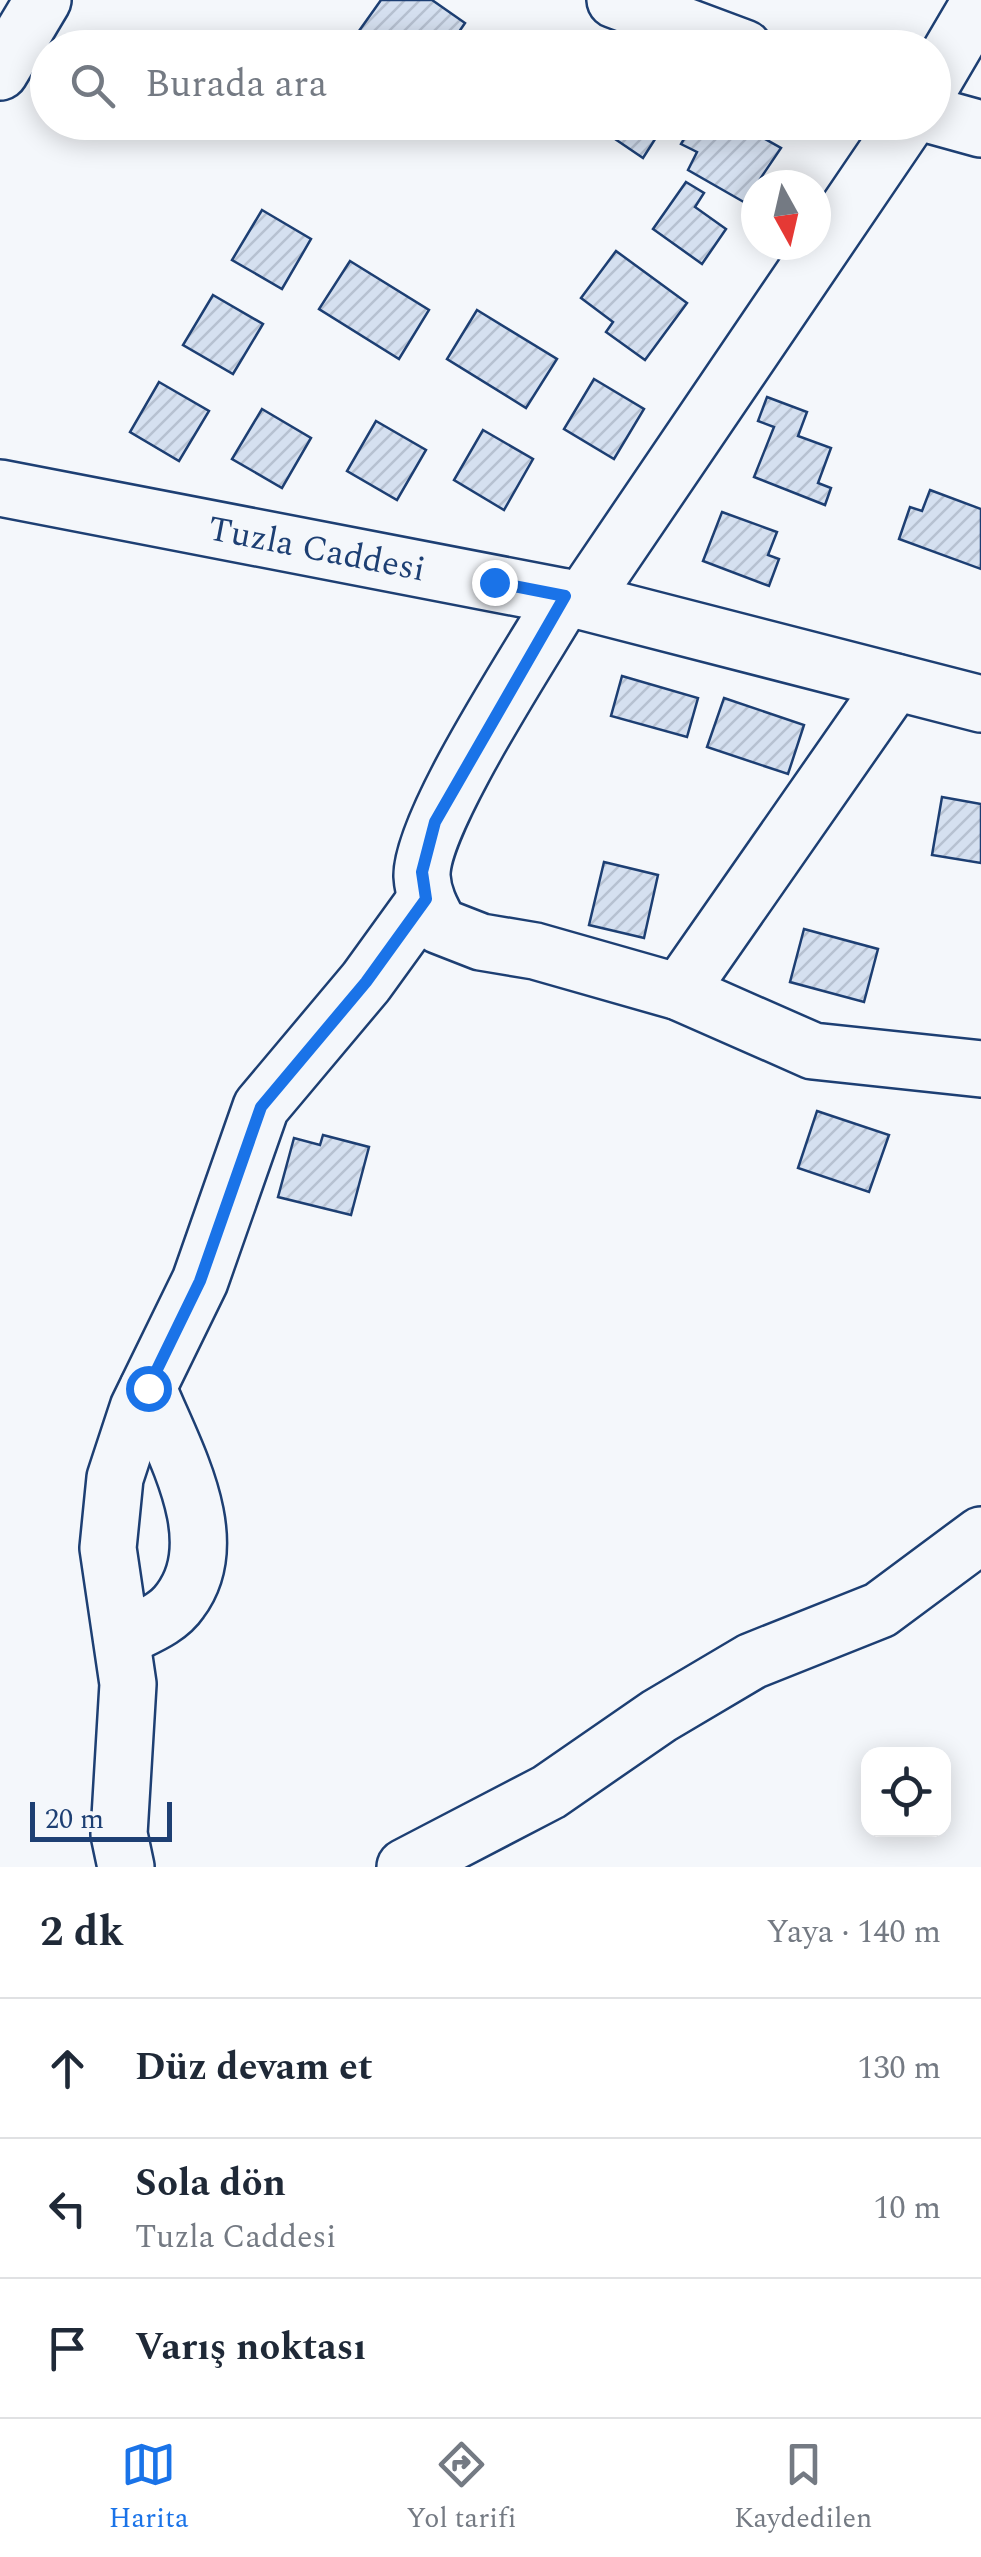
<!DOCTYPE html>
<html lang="tr">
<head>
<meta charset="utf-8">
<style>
  :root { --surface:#fff; --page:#f6f6f7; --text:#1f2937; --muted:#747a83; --line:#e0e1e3; --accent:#1a73e8 }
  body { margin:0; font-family:Spectral,serif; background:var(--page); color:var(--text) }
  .controls { position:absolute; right:30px; bottom:30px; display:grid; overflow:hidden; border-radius:20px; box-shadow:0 5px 25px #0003 }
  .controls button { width:90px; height:90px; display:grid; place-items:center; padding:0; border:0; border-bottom:2px solid var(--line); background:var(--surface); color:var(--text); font:50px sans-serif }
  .compass { position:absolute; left:741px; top:170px; width:90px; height:90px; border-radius:50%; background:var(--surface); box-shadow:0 5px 25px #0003; rotate:172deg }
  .scale { position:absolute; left:30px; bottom:25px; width:142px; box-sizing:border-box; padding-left:10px; border:5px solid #1d3f73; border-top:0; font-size:28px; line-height:35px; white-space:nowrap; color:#1d3f73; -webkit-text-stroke:8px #f4f7fb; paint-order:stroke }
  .stop { position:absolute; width:30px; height:30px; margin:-22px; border:8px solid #1a73e8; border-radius:50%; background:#fff }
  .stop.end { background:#1a73e8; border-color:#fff; box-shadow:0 2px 10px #0008 }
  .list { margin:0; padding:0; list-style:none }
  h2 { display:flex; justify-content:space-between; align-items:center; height:130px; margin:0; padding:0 40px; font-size:42px }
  h2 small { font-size:32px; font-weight:400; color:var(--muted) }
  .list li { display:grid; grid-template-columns:65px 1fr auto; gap:30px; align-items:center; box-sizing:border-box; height:140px; padding:0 40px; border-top:2px solid var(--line) }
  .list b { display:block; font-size:38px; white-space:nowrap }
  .list p { margin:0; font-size:32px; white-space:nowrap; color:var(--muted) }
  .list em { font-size:32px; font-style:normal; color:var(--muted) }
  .icon { flex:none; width:55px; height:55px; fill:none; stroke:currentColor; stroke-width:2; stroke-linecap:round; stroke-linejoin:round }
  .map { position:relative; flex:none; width:981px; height:1867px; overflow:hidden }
  .search { position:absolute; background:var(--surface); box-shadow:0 5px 25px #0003; left:30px; right:30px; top:30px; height:110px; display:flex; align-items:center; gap:25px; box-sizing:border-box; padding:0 35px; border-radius:55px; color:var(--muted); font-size:38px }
  .sheet { height:550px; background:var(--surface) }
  nav { display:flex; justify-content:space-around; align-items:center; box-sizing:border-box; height:140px; border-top:2px solid var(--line); background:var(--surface); font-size:28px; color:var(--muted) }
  nav a { display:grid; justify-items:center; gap:5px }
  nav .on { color:var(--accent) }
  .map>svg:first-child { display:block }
  .building { fill:url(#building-hatch); stroke:#1d3f73; stroke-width:2.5 }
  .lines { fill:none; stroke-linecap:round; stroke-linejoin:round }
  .minor-casing { stroke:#1d3f73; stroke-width:60 }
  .major-casing { stroke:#1d3f73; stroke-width:60 }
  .minor { stroke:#f4f7fb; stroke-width:55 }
  .major { stroke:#f4f7fb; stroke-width:55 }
  .route { stroke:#1a73e8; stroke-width:12 }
  .labels { text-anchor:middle; stroke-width:8; stroke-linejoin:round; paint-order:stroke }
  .street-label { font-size:35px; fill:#1d3f73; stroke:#f4f7fb }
</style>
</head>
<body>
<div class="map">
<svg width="981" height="1867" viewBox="0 0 981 1867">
  <defs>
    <pattern id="building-hatch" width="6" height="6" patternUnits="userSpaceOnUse" patternTransform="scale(2.5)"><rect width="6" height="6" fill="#d5e0f0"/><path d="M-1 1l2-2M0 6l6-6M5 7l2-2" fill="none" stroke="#b6c1d1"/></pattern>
  </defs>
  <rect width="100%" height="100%" fill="#f4f7fb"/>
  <g class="building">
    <path d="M381,0H432L465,23L448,48H353L349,45Z"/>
    <path d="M590,122H666L643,158Z"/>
    <path d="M694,122H735L781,148L756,185L749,205L688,170L697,152L681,144Z"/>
    <path d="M686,182L704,193L695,207L726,229L702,264L653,229Z"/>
    <path d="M262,210L311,239L282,289L232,260Z"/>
    <path d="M616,251L687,303L645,360L606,332L613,322L581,298Z"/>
    <path d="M350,261L429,310L399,359L319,309Z"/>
    <path d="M213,295L263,324L233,374L183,345Z"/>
    <path d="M477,310L557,359L526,408L447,359Z"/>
    <path d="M594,379L644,409L614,459L564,429Z"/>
    <path d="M159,382L209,411L179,461L130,432Z"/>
    <path d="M767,397L807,412L798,436L831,448L818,483L831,488L825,505L754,477L774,427L758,421Z"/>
    <path d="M262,409L311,438L282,488L232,459Z"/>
    <path d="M376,421L426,450L397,500L347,471Z"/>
    <path d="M483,430L533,459L504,510L454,480Z"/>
    <path d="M930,490L981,509V569L899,539L910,507L922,511Z"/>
    <path d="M722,512L777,532L768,555L779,559L769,586L703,561Z"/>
    <path d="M622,676L698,698L687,737L611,716Z"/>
    <path d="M724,698L804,725L788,774L707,747Z"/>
    <path d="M942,797L981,804V863L932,855Z"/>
    <path d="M604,862L658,875L644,938L589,925Z"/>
    <path d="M804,929L878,949L864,1002L790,982Z"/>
    <path d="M817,1111L889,1135L869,1192L798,1168Z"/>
    <path d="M323,1135L369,1147L351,1215L278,1197L294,1138L320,1145Z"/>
  </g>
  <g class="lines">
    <defs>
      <g id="minor">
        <path d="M615,0L744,48"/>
        <path d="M934,80L981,0"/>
        <path d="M934,116L981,129"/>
        <path d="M565,597C533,652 421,821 422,876C423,895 431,910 440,926L481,942L535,951L679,992L813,1051L981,1069"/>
        <path d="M582,601L907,122"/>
        <path d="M679,992L895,682"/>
        <path d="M122,1639C142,1628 167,1620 180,1601C227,1539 172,1449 148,1388"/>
        <path d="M126,1867L119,1834L128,1684L108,1548L115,1478L138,1408L200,1281L261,1107L366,982L426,899"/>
        <path d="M405,1867L549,1792L659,1716L752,1661L880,1610L981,1535"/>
      </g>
      <g id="major">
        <path d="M0,72L43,0"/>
        <path d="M0,488L565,597L981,704"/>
      </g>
    </defs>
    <use href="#minor" class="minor-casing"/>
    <use href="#major" class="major-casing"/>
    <use href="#minor" class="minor"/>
    <use href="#major" class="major"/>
  </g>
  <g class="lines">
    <path class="route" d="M148,1388L200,1281L261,1107L366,982L426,899L422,872L435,822L565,596L494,582"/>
  </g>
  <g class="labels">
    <g class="street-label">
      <text transform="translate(317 548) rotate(11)" y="12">Tuzla Caddesi</text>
    </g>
  </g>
</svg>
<div class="controls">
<button><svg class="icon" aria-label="locate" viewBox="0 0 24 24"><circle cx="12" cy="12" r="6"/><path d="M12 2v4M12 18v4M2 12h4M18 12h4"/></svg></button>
</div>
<svg class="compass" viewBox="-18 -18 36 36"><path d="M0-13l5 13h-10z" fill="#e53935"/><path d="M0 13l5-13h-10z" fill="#747a83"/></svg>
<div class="scale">20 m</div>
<div class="stop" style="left:148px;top:1388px"></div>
<div class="stop end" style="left:494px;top:582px"></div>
<div class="search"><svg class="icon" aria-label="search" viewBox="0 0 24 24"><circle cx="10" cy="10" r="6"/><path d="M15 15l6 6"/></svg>Burada ara</div>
</div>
<section class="sheet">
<h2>2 dk<small>Yaya · 140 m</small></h2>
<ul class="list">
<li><svg class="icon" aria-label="ahead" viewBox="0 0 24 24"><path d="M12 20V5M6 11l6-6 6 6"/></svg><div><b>Düz devam et</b></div><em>130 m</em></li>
<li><svg class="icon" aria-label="left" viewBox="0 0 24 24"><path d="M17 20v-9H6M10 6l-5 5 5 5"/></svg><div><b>Sola dön</b><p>Tuzla Caddesi</p></div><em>10 m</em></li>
<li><svg class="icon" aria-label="arrive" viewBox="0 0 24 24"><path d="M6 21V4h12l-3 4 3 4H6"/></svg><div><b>Varış noktası</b></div></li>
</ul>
</section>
<nav>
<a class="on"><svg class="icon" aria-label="map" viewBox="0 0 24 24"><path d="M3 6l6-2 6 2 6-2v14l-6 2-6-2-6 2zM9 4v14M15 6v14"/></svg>Harita</a>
<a><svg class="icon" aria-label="directions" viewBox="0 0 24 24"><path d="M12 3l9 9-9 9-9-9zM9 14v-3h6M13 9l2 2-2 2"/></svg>Yol tarifi</a>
<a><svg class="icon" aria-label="saved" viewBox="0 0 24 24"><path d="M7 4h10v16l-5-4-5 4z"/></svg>Kaydedilen</a>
</nav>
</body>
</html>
